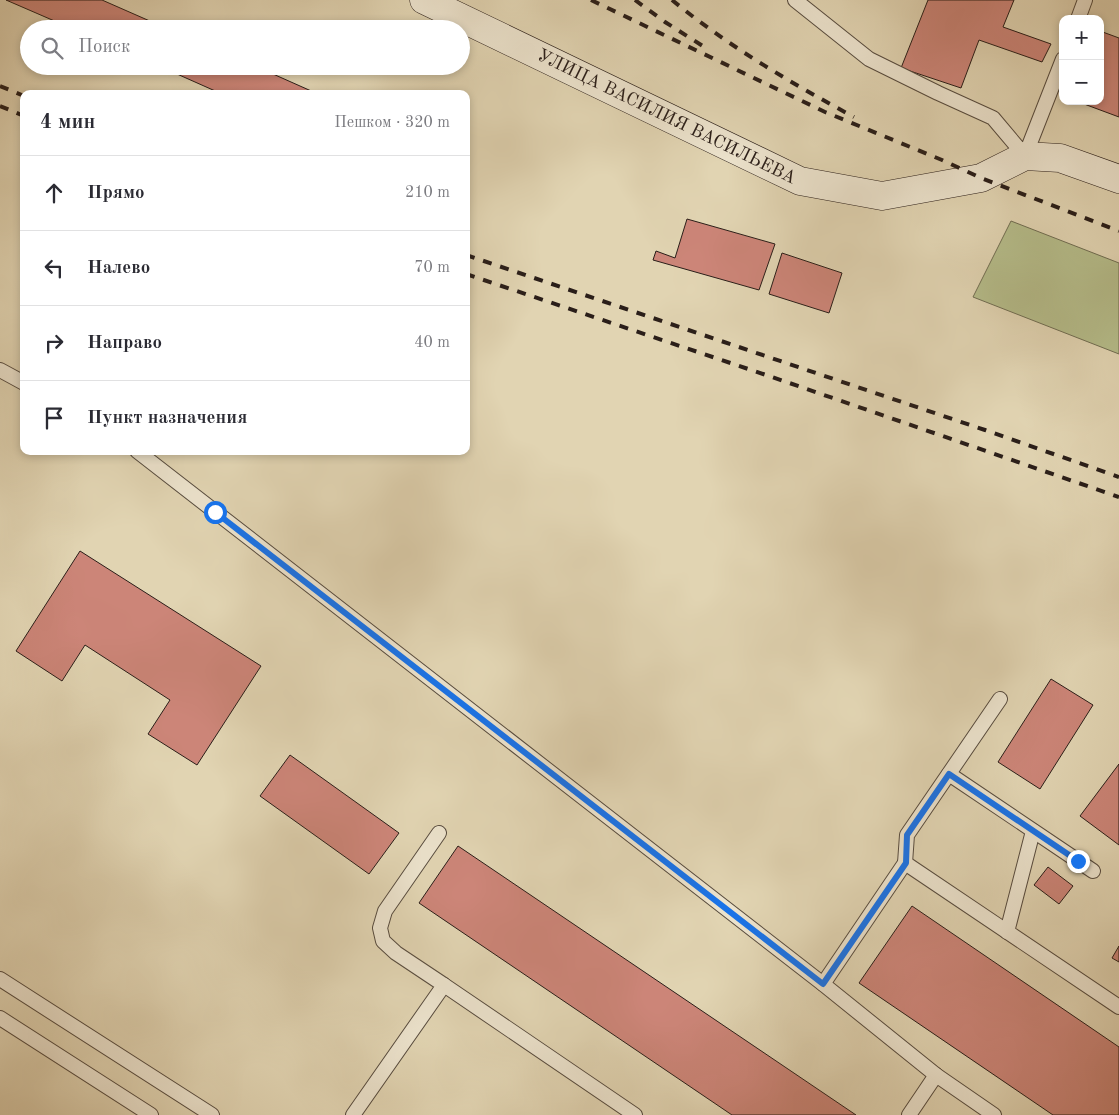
<!DOCTYPE html>
<html lang="ru">
<head>
<meta charset="utf-8">
<style>
  :root { --surface:#fff; --page:#f2f2f3; --text:#2b2b33; --muted:#7c7c81; --line:#e1e1e2 }
  body { margin:0; font-family:"Old Standard TT",serif; background:var(--page); color:var(--text) }
  .controls { position:absolute; right:15px; top:15px; display:grid; overflow:hidden; border-radius:10px; box-shadow:0 2px 8px #0003 }
  .controls button { width:45px; height:45px; display:grid; place-items:center; padding:0; border:0; border-bottom:1px solid var(--line); background:var(--surface); color:var(--text); font:25px sans-serif }
  .stop { position:absolute; width:15px; height:15px; margin:-11px; border:4px solid #1a73e8; border-radius:50%; background:#fff }
  .stop.end { background:#1a73e8; border-color:#fff; box-shadow:0 1px 5px #0008 }
  .list { margin:0; padding:0; list-style:none }
  h2 { display:flex; justify-content:space-between; align-items:center; height:65px; margin:0; padding:0 20px; font-size:21px }
  h2 small { font-size:16px; font-weight:400; color:var(--muted) }
  .list li { display:grid; grid-template-columns:32px 1fr auto; gap:15px; align-items:center; box-sizing:border-box; height:75px; padding:0 20px; border-top:1px solid var(--line) }
  .list b { display:block; font-size:19px; white-space:nowrap }
  .list em { font-size:16px; font-style:normal; color:var(--muted) }
  .icon { flex:none; width:28px; height:28px; fill:none; stroke:currentColor; stroke-width:2; stroke-linecap:round; stroke-linejoin:round }
  .map { position:relative; flex:none; width:1119px; height:1115px; overflow:hidden }
  .search { position:absolute; background:var(--surface); box-shadow:0 2px 8px #0003; left:20px; top:20px; width:450px; height:55px; display:flex; align-items:center; gap:12px; box-sizing:border-box; padding:0 18px; border-radius:28px; color:var(--muted); font-size:19px }
  .panel { position:absolute; background:var(--surface); box-shadow:0 2px 8px #0003; left:20px; top:90px; width:450px; height:365px; border-radius:10px }
  .map>svg:first-child { display:block }
  .green { fill:#b5bc8a; stroke:#706d52 }
  .building { fill:#cc8578; stroke:#2a1e19 }
  .lines { fill:none; stroke-linecap:round; stroke-linejoin:round }
  .lane-casing { stroke:#584c3f; stroke-width:16 }
  .secondary-casing { stroke:#2a1e19; stroke-width:29 }
  .lane { stroke:#ece3cd; stroke-width:14 }
  .secondary { stroke:#ece3cd; stroke-width:28 }
  .rail { stroke:#2a1e19; stroke-width:4; stroke-dasharray:9 9; stroke-linecap:butt }
  .route { stroke:#1a73e8; stroke-width:6 }
  .labels { text-anchor:middle; stroke-width:4; stroke-linejoin:round; paint-order:stroke }
  .street-label { font-size:18px; fill:#2a1e19; stroke:#ece3cd }
</style>
</head>
<body>
<div class="map">
<svg width="1119" height="1115" viewBox="0 0 1119 1115">
  <rect width="100%" height="100%" fill="#e1d4b2"/>
  <filter id="stains"><feTurbulence type="fractalNoise" baseFrequency=".004" numOctaves="4"/><feColorMatrix values="0 0 0 0 .2 0 0 0 0 .09 0 0 0 0 .02 0 0 0 .5 -.17"/></filter>
  <radialGradient id="worn" r=".72"><stop offset=".6" stop-color="#630" stop-opacity="0"/><stop offset="1" stop-color="#630" stop-opacity=".3"/></radialGradient>
  <path class="green" d="M1011,221L1119,263V354L973,297Z"/>
  <g class="building">
    <path d="M6,0H102L168,29H73Z"/>
    <path d="M928,0H1014L1003,27L1051,44L1042,62L979,40L961,88L901,68Z"/>
    <path d="M1100,31L1119,38V117L1076,101H1100Z"/>
    <path d="M159,66H255L318,94H222Z"/>
    <path d="M687,219L775,244L759,290L653,260L656,251L675,258Z"/>
    <path d="M782,253L842,273L829,313L769,294Z"/>
    <path d="M80,551L261,666L197,765L148,734L170,700L85,645L62,681L16,651Z"/>
    <path d="M1051,679L1093,705L1040,789L998,762Z"/>
    <path d="M290,755L399,833L369,874L260,796Z"/>
    <path d="M1119,764V845L1080,816Z"/>
    <path d="M458,846L856,1115H732L419,903Z"/>
    <path d="M1048,867L1073,886L1059,904L1034,885Z"/>
    <path d="M912,906L1119,1047V1115H1053L859,983Z"/>
    <path d="M1119,946V962L1112,958Z"/>
  </g>
  <g class="lines">
    <defs>
      <g id="lane">
        <path d="M795,0L869,59L938,93L993,118L1025,156L1063,59"/>
        <path d="M1078,19L1085,0"/>
        <path d="M0,370L24,383"/>
        <path d="M137,451L823,984L936,1075"/>
        <path d="M949,774L1093,871"/>
        <path d="M905,863L907,835L1000,699"/>
        <path d="M1007,932L1033,831"/>
        <path d="M0,979L212,1115"/>
        <path d="M823,984L905,863L1119,1007"/>
        <path d="M444,985L635,1115"/>
        <path d="M0,1018L151,1115"/>
        <path d="M353,1115L444,985L396,953L383,941L380,928L385,911L439,833"/>
        <path d="M909,1115L936,1075L994,1115"/>
      </g>
      <path id="secondary" d="M424,0L800,181L882,196L981,178L1025,156L1060,158L1119,179"/>
    </defs>
    <use href="#lane" class="lane-casing"/>
    <use href="#secondary" class="secondary-casing"/>
    <use href="#lane" class="lane"/>
    <use href="#secondary" class="secondary"/>
    <g class="rail">
      <path d="M591,0L825,112L942,160L981,178L1119,231"/>
      <path d="M635,0L665,22L709,50"/>
      <path d="M672,0C728,46 791,83 854,117"/>
      <path d="M0,86L24,96"/>
      <path d="M0,106L24,116"/>
      <path d="M466,255L985,430L1119,477"/>
      <path d="M466,274L772,377L1119,497"/>
    </g>
  </g>
  <g class="lines">
    <path class="route" d="M215,512L823,984L906,863L907,835L949,774L1078,861"/>
  </g>
  <g class="labels">
    <g class="street-label">
      <text transform="translate(667 116) rotate(26)" y="6">УЛИЦА ВАСИЛИЯ ВАСИЛЬЕВА</text>
    </g>
  </g>
  <rect width="100%" height="100%" filter="url(#stains)"/>
  <rect width="100%" height="100%" fill="url(#worn)"/>
</svg>
<div class="controls">
<button>+</button>
<button>−</button>
</div>
<div class="stop" style="left:215px;top:512px"></div>
<div class="stop end" style="left:1078px;top:861px"></div>
<div class="search"><svg class="icon" aria-label="search" viewBox="0 0 24 24"><circle cx="10" cy="10" r="6"/><path d="M15 15l6 6"/></svg>Поиск</div>
<section class="panel">
<h2>4 мин<small>Пешком · 320 m</small></h2>
<ul class="list">
<li><svg class="icon" aria-label="ahead" viewBox="0 0 24 24"><path d="M12 20V5M6 11l6-6 6 6"/></svg><div><b>Прямо</b></div><em>210 m</em></li>
<li><svg class="icon" aria-label="left" viewBox="0 0 24 24"><path d="M17 20v-9H6M10 6l-5 5 5 5"/></svg><div><b>Налево</b></div><em>70 m</em></li>
<li><svg class="icon" aria-label="right" viewBox="0 0 24 24"><path d="M7 20v-9h11M14 6l5 5-5 5"/></svg><div><b>Направо</b></div><em>40 m</em></li>
<li><svg class="icon" aria-label="arrive" viewBox="0 0 24 24"><path d="M6 21V4h12l-3 4 3 4H6"/></svg><div><b>Пункт назначения</b></div></li>
</ul>
</section>
</div>
</body>
</html>
